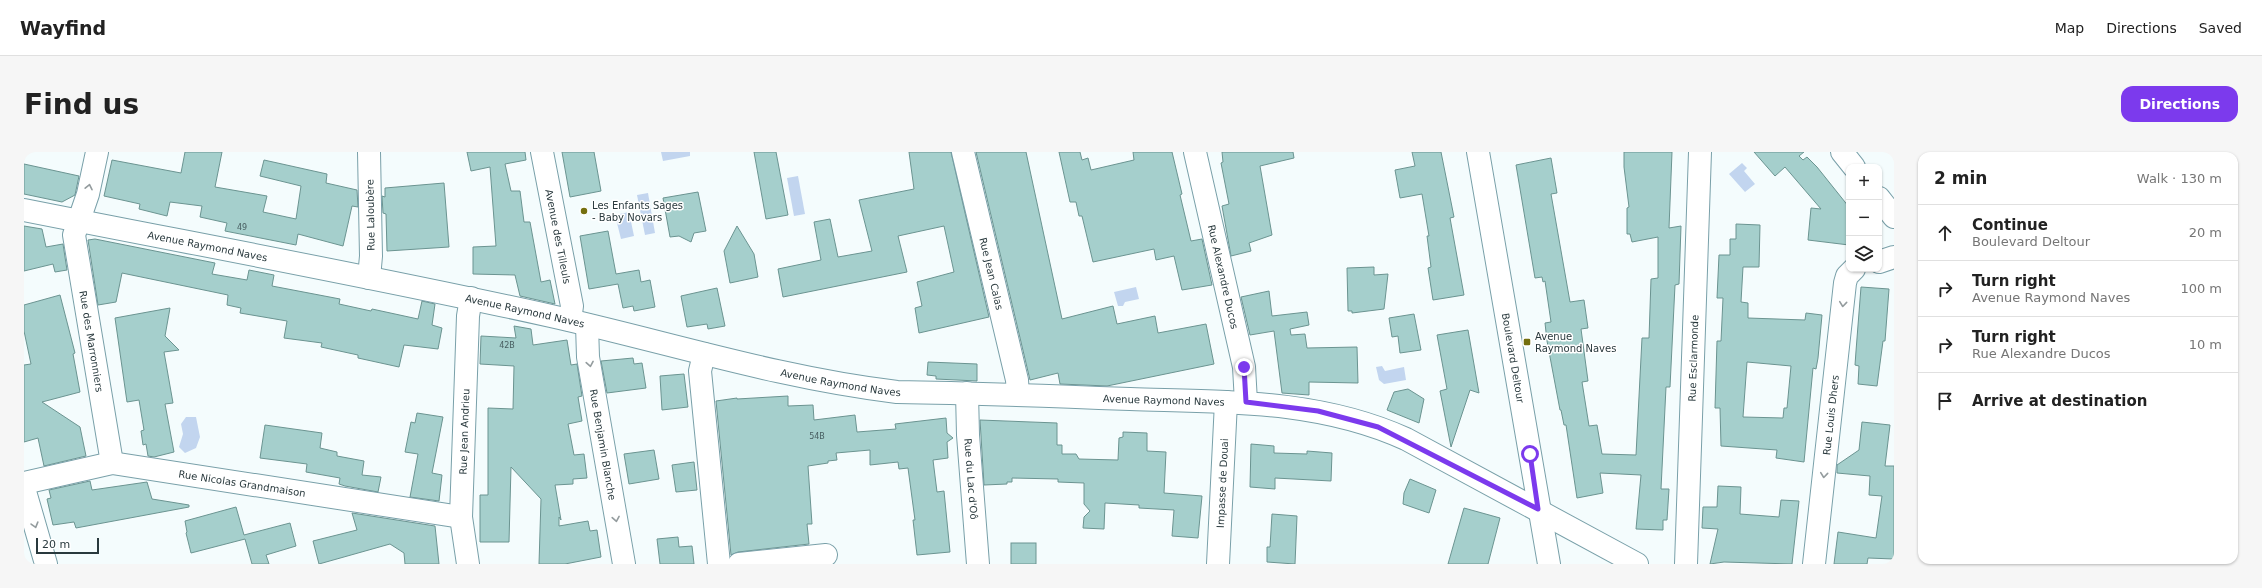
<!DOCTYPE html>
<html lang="en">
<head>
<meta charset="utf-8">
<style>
  :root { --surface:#fff; --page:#f6f6f6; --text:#222; --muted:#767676; --line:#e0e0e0; --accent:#7c3aed }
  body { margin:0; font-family:"DejaVu Sans",sans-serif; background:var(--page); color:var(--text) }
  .controls { position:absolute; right:12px; top:12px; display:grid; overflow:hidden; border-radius:8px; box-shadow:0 1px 3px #0004 }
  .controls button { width:36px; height:36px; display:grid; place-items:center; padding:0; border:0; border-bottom:1px solid var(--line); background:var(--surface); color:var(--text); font:20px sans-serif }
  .scale { position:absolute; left:12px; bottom:10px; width:63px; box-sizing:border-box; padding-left:4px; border:2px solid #29393d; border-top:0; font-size:11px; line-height:14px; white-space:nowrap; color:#29393d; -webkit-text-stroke:3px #fff; paint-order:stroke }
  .stop { position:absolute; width:12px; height:12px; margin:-9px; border:3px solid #7c3aed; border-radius:50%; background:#fff }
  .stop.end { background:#7c3aed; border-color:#fff; box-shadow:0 1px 4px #0008 }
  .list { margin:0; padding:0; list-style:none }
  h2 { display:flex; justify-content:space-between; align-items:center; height:52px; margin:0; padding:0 16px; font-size:17px }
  h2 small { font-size:13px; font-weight:400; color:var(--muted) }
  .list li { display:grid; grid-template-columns:26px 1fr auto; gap:12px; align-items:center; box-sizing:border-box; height:56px; padding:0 16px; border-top:1px solid var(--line) }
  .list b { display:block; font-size:15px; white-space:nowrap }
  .list p { margin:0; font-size:13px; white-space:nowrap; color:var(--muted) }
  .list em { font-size:13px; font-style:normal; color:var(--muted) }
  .icon { flex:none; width:22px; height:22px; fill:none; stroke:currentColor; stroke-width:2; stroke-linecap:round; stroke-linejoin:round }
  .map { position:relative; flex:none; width:1870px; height:412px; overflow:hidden; border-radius:12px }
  header { display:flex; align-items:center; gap:24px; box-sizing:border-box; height:56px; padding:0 20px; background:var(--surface); border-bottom:1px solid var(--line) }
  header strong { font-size:19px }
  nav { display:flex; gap:22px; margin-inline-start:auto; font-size:14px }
  .intro { display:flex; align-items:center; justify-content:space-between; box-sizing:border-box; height:96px; padding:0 24px }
  h1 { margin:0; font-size:28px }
  .button { padding:10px 18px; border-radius:12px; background:var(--accent); color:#fff; font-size:14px; font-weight:700 }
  main { display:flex; gap:24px; padding:0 24px }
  aside { flex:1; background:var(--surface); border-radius:12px; box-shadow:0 1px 3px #0004 }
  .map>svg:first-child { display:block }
  .water { fill:#c2d5ef }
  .building { fill:#a5cfcc; stroke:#6b9491; fill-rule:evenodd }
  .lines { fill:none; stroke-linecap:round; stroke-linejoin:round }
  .minor-casing { stroke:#79a0a9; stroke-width:24 }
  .minor { stroke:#fff; stroke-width:22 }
  .oneway { stroke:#949c9e }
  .route { stroke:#7c3aed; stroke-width:5 }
  .poi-dot { fill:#746f0e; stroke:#fff; stroke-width:1.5 }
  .labels { text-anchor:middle; stroke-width:3; stroke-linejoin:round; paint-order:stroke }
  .number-label { font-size:8px; fill:#485e61 }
  .poi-label { font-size:10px; fill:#29393d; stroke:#fff; text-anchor:start }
  .street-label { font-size:10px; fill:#29393d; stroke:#fff }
</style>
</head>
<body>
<header>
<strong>Wayfind</strong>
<nav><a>Map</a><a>Directions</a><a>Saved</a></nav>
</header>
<div class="intro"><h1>Find us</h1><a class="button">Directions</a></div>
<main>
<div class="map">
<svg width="1870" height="412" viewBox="0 0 1870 412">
  <rect width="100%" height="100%" fill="#f4fcfd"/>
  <g class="water">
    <path d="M637,0H666V4L639,9Z"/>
    <path d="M1718,11L1723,16L1720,19L1731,32L1721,40L1705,22Z"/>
    <path d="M774,24L781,62L770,64L763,26Z"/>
    <path d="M624,41L631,81L621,83L613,43Z"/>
    <path d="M605,60L610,84L597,87L591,63Z"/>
    <path d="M1112,135L1115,147L1101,150L1099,154H1094L1090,140Z"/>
    <path d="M1358,214L1361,219L1380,215L1382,228L1360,232L1355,228L1352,215Z"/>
    <path d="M162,265H172L176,285L172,296L161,301L155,295L159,282L157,272Z"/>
  </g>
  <g class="building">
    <path d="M161,0H198L191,35L243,44L239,60L272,67L277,34L236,24L240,8L303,22L302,31L333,38L334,55L328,54L319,94L274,82L272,93L201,79L203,71L176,65L178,54L146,50L143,64L115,57L116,52L80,44L88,8L157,21Z"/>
    <path d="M443,0H501L502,8L481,12L487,39H496L500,70H506L517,130L526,128L531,152L496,144L491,123L449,122V95L472,94L466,15L447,19Z"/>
    <path d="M538,0H570L577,39L546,45Z"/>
    <path d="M730,0H752L764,63L742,67Z"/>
    <path d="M885,0H927L965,165L895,181L891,156L898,154L893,130L930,120L920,74L874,84L883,120L759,145L754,117L797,108L790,70L806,67L814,105L848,99L835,48L890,37Z"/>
    <path d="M952,0H1002L1038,167L1089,154L1093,172L1131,164L1134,181L1182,172L1190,212L1083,234L1036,232L1034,221L1006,228Z"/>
    <path d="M1035,0H1056L1058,8L1064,6L1067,18L1110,8L1109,0H1148L1158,42L1156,43L1167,89L1178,87L1188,133L1158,138L1150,104L1132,108L1130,97L1069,110L1058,64H1055L1052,50H1046Z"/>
    <path d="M1198,0H1269L1270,6L1236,14L1248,83L1225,91L1227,99L1207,104L1198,54L1205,52L1197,11L1199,10Z"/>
    <path d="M1388,0H1417L1430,65L1426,66L1440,143L1409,148L1404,116L1407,115L1403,84H1405L1398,42L1376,46L1371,18L1391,14Z"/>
    <path d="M1600,0H1648L1645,76L1657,74L1655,132L1651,133L1646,235H1642L1637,337H1645L1643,368H1639V378L1612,377L1617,323L1576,321L1579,341L1553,346L1542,273H1540L1537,258H1536L1523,189L1521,171L1527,170L1521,129L1519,130L1518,125L1511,126L1492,13L1527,6L1533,41L1527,42L1546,150L1560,148L1564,176L1557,177L1564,229L1558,230L1565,274L1573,273L1578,302L1612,303L1618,186H1625L1627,127L1634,126V85L1608,90L1606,82H1603V56L1605,55L1600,15Z"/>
    <path d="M1730,0H1780L1775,4L1779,8L1783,5L1793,15L1825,55V93L1784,88L1787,56L1797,57L1761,15L1751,24Z"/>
    <path d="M0,12L55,24L51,43L38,50L0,42Z"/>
    <path d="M420,31L425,95L363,99L362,62L359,61L358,44L361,45V36Z"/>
    <path d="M674,40L682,79L670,81L667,90L655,84L646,85L639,46Z"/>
    <path d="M1712,72L1736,73L1735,115H1719L1717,150L1724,151V166L1781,168L1782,161L1798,163L1794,206L1792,217L1789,216L1780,310L1752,306L1753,298L1697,294L1696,256H1691L1693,189H1697L1699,146H1693L1695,103H1706V87H1712ZM1723,210L1767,214L1763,256H1760L1759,266L1719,265Z"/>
    <path d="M0,74L18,77L22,95L39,92L43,118L31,120L29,112L0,119Z"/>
    <path d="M713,74L730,102L734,125L706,131L700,99Z"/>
    <path d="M584,79L592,122L615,118L617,130L626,128L631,155L610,159L609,154L599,156L594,132L565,137L556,84Z"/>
    <path d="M71,87L191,111L188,122L223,128L225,118L250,123L248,134L316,147L315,152L347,159L348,157L394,167L398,149L411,152L408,173L418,176L414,197L380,193L375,215L334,206V203L297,195L298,191L260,186L263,169L216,161L217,156L203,153L204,143L98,121L92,150L74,153L64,88Z"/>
    <path d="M1350,115V123L1364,122L1360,157L1328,161V159H1324L1323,116Z"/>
    <path d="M1837,135L1865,137L1861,189H1859L1853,234L1834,232L1835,214L1831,213L1832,199Z"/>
    <path d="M693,136L701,174L684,177L683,172L663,175L657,144Z"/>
    <path d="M1245,139L1248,164L1283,160L1285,173L1266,177L1267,183L1281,182L1283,196L1333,195L1334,231L1285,230V243L1258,241L1250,179L1226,183L1217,145Z"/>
    <path d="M36,143L51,201L49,202L56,240L18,250L56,275L62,304L20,314L14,286L0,290V213L7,212L0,179V153Z"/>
    <path d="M146,156L141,184L155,198L140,200L149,251L141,252L150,300L130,305L124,304L122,292L119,293L117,279L120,278L115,248L103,250L91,166Z"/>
    <path d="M1390,162L1397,198L1376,201L1374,184L1368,185L1365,166Z"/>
    <path d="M490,174L507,177L509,193L543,188L547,213L553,212L558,244L554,245L558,269L544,272L550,303L560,302L563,326L549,327V332L531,333L537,368L535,365V374L564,369L566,379L573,378L577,405L541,412H515L517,347L487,315L485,390H456V343H464V256L489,257L490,214L456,212L457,184L492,186Z"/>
    <path d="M1444,178L1455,241L1446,238L1427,295L1416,239L1423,237L1413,183Z"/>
    <path d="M609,206L610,212L618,211L622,236L583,241L577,209Z"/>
    <path d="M904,210L953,212V229L912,227V224L903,223Z"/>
    <path d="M660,222L664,255L638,258L636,224Z"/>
    <path d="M1384,237L1400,247L1395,271L1363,258L1370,240Z"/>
    <path d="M764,244V254L789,253L790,268L831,263L833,280L872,277L871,272L922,266L923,281L929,286L923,290L924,306L909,308L913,340L920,339L926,400L893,403L889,368H891L884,316L875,317L874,310L846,313V298L812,301L813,308L804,309V311L784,314L788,372H783L785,392L714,400L707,403L692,249L713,246V247Z"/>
    <path d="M393,261L419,265L408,321L418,323L415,349L386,345L394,302L381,300L387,270L391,271Z"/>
    <path d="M956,268L1033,271V293H1038V302H1052L1055,307L1094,308L1095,286L1099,285V280L1123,281V299L1142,300L1140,341L1178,344L1174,386L1148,384L1150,358L1115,356V353L1081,351L1080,377L1059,376L1060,365L1066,359L1060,352V331L1034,330V327L988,326V330H983V332L960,333Z"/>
    <path d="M1838,270L1866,273L1861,314H1870V407L1844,406L1843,412H1810L1814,380L1852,386L1858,344L1845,343L1846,324L1813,321V313L1835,298Z"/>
    <path d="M241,273L298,281L296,296L313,300V304L340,309L338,323L357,325L354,340L321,334L315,332L316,326L282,320L283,312L236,306Z"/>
    <path d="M1227,292L1250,294V301L1283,302V299L1308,301L1307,329L1251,326V337L1226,335Z"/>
    <path d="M630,298L635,327L605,332L600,302Z"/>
    <path d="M670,310L673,338L652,340L648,313Z"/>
    <path d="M1386,327L1412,338L1405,361L1379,352L1380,341Z"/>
    <path d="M66,329L68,338L123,330L128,347L165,353V355L52,376L50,370L29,373L23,347L27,346L25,338Z"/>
    <path d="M1694,334L1717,335L1716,362L1755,365L1757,348L1775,349L1768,412L1700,410L1686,412L1694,377L1678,376L1679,355H1693Z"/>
    <path d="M212,355L220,383L266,371L272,394L242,403L245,412H228L221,387L167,401L162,381L163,380L161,369Z"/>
    <path d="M1440,356L1476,366L1464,412H1424Z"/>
    <path d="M328,361L411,374L415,412H381L380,401L366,392L295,412L289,389L333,378Z"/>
    <path d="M1248,362L1273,364L1271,412L1243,410V395H1246Z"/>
    <path d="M654,385L655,395L668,394L670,412H636L633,387Z"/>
    <rect x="987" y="391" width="25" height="21"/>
  </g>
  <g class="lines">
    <defs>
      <g id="minor">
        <path id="s1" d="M73,0L64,42L50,83L88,311"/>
        <path id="s2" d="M518,0L548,154L546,168"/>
        <path id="s3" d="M939,0L993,228L994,243"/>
        <path id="s4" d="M1171,0L1220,215L1222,250"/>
        <path id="s5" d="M1454,0L1525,412"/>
        <path d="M1818,0L1830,15"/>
        <path d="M1855,46L1870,65"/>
        <path id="s6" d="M0,58C176,93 352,125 527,164C643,190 755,226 873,240C950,241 1028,244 1106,247C1200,250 1294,247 1382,287L1613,412"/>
        <path d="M1855,110L1870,105"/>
        <path d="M345,126L347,104L345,0"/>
        <path id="s7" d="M563,173L564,205L600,412"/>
        <path d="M680,202L676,219L695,412"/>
        <path id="s8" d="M943,241L944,283L954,412"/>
        <path id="s9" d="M0,331L88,311L437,365"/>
        <path d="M0,336L22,412"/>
        <path id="s10" d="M444,412L437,365L444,164L447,146"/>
        <path d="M715,412L802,403"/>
        <path id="s11" d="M1194,412L1202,250"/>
        <path id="s12" d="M1662,412L1676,0"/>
        <path id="s13" d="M1790,412L1821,131L1823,124L1830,117"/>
      </g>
    </defs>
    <use href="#minor" class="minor-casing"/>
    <use href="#minor" class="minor"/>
  </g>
  <defs><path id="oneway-chevron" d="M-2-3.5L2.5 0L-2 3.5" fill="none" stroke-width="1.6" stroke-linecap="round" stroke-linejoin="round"/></defs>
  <g class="oneway">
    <use href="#oneway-chevron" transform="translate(65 35) rotate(-78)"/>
    <use href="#oneway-chevron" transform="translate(1819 152) rotate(96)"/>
    <use href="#oneway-chevron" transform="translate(566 212) rotate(80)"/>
    <use href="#oneway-chevron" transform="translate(1800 323) rotate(96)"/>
    <use href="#oneway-chevron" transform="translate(592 367) rotate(80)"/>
    <use href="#oneway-chevron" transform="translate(11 373) rotate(74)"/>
  </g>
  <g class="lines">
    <path class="route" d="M1220,215L1222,250L1294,259L1354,275L1514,357L1506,302"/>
  </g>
  <g class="poi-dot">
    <circle cx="560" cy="59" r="4"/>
    <rect x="1499" y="186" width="8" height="8" rx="2"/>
  </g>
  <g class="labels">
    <g class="number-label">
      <text x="218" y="78">49</text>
      <text x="483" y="196">42B</text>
      <text x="793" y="287">54B</text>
    </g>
    <g class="poi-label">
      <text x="568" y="57">Les Enfants Sages<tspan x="568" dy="12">- Baby Novars</tspan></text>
      <text x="1511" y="188">Avenue<tspan x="1511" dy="12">Raymond Naves</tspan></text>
    </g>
    <g class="street-label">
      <text transform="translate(346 63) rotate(-91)" y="4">Rue Laloubère</text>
      <text dy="4" stroke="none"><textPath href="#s2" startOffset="86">Avenue des Tilleuls</textPath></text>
      <text dy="4" stroke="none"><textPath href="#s6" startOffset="187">Avenue Raymond Naves</textPath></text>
      <text dy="4" stroke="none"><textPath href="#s3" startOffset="125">Rue Jean Calas</textPath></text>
      <text dy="4" stroke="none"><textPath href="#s4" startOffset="128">Rue Alexandre Ducos</textPath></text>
      <text dy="4" stroke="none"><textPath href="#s6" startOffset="511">Avenue Raymond Naves</textPath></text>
      <text dy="4" stroke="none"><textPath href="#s1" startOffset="194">Rue des Marronniers</textPath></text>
      <text dy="4" stroke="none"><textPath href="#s5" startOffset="209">Boulevard Deltour</textPath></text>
      <text dy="4" stroke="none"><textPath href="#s12" startOffset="206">Rue Esclarmonde</textPath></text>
      <text dy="4" stroke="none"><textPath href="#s6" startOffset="835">Avenue Raymond Naves</textPath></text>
      <text dy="4" stroke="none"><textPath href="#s6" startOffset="1159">Avenue Raymond Naves</textPath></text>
      <text dy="4" stroke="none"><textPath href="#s13" startOffset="150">Rue Louis Dhers</textPath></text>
      <text dy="4" stroke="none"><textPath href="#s10" startOffset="133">Rue Jean Andrieu</textPath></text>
      <text dy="4" stroke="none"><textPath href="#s7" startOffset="121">Rue Benjamin Blanche</textPath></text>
      <text dy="4" stroke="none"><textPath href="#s8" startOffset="86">Rue du Lac d'Oô</textPath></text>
      <text dy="4" stroke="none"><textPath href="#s9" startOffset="222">Rue Nicolas Grandmaison</textPath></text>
      <text dy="4" stroke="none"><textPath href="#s11" startOffset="81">Impasse de Douai</textPath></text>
    </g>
  </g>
</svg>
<div class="controls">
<button>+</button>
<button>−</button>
<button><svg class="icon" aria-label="layers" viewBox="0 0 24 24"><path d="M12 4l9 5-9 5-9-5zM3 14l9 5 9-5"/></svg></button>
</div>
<div class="scale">20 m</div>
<div class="stop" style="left:1506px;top:302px"></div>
<div class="stop end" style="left:1220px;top:215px"></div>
</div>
<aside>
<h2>2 min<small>Walk · 130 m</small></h2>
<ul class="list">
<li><svg class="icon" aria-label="ahead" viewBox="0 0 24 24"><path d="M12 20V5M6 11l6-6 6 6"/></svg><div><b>Continue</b><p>Boulevard Deltour</p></div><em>20 m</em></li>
<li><svg class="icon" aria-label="right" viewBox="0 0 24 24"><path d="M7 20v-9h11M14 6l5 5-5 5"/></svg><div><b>Turn right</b><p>Avenue Raymond Naves</p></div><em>100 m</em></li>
<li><svg class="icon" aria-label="right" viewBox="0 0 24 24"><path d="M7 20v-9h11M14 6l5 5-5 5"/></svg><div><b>Turn right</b><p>Rue Alexandre Ducos</p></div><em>10 m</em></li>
<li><svg class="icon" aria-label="arrive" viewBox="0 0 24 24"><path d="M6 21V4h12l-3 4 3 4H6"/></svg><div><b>Arrive at destination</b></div></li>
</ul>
</aside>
</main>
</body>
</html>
